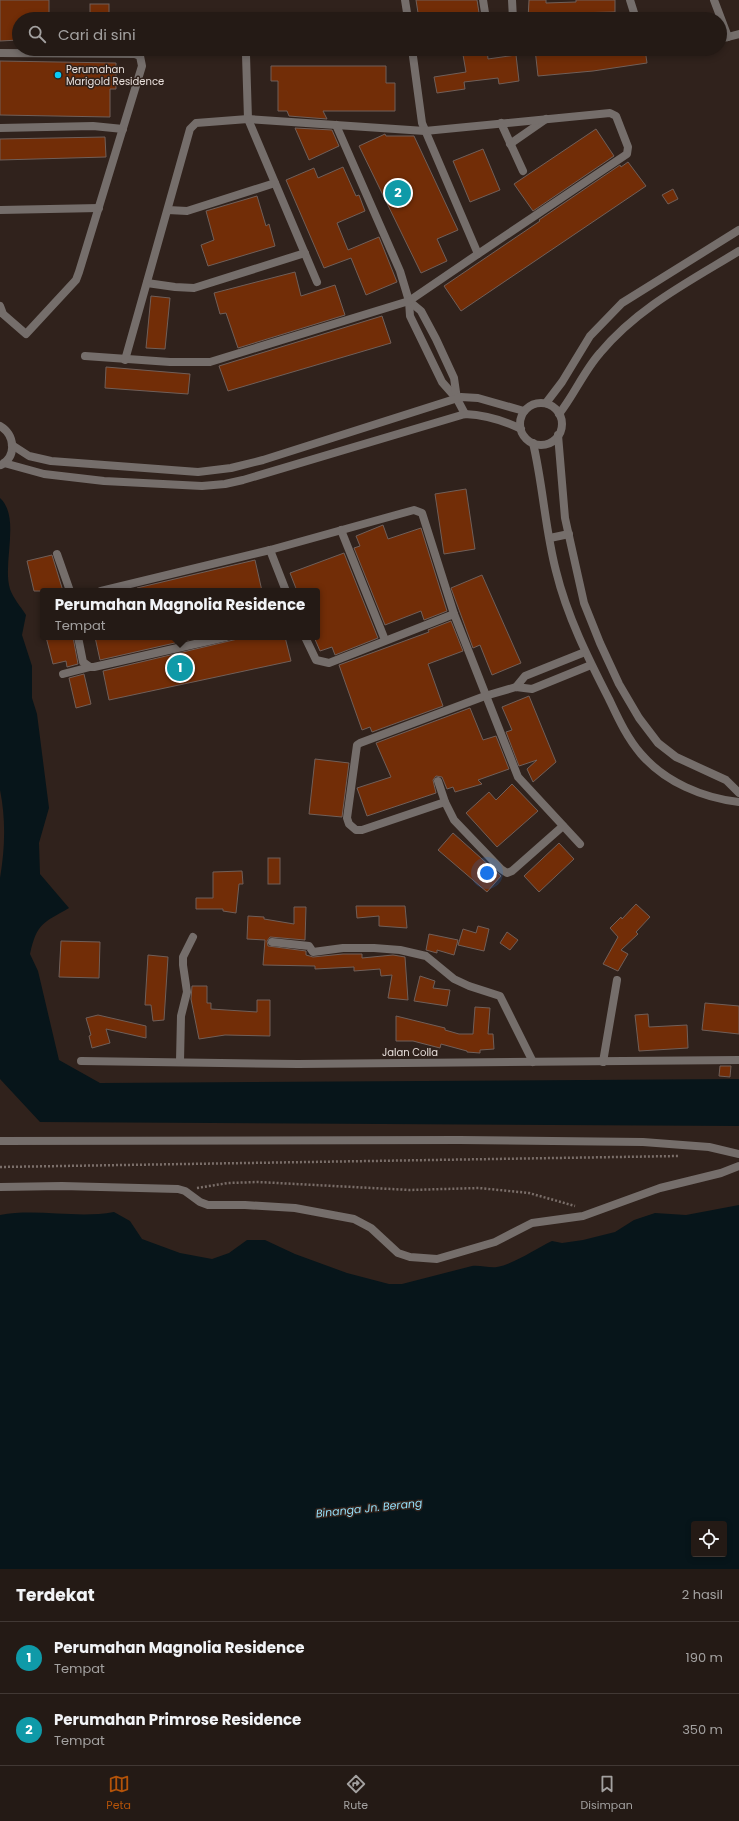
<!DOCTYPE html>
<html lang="id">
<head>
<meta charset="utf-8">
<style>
  :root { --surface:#241a15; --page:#302722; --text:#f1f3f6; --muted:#a3a1a0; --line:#413834; --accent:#b45309 }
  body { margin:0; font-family:Poppins,sans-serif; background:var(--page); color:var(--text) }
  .controls { position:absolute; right:12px; bottom:12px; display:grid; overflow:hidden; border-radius:4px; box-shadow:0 2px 6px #0003 }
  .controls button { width:36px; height:36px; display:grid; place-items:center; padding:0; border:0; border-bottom:1px solid var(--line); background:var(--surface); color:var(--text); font:20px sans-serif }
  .you { position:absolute; left:487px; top:873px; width:14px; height:14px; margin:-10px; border:3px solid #fff; border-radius:50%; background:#1a73e8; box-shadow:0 0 0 6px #1a73e833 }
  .badge { display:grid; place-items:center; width:26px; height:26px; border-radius:50%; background:var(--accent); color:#fff; font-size:13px; font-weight:700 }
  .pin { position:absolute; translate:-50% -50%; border:2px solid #fff; box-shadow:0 1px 4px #0006 }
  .popup { position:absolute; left:40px; top:588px; width:280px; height:52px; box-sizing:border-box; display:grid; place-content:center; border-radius:4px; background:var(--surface); filter:drop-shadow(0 1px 3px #0005); font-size:13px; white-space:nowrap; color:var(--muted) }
  .popup b { font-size:15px; color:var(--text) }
  .popup::after { content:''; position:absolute; left:50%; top:100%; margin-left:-8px; border:8px solid transparent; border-top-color:var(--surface) }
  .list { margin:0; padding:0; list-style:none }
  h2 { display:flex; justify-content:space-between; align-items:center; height:52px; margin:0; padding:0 16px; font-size:17px }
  h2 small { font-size:13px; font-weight:400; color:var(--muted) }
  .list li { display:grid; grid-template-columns:26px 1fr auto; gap:12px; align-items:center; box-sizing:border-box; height:72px; padding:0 16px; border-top:1px solid var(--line) }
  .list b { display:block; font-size:15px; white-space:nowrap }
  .list p { margin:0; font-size:13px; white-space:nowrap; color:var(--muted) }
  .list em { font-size:13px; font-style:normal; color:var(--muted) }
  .icon { flex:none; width:22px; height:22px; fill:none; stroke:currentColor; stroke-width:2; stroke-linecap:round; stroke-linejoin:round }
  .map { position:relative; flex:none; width:739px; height:1569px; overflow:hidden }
  .search { position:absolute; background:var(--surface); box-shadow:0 2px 6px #0003; left:12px; right:12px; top:12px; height:44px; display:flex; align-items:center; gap:10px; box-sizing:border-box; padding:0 14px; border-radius:22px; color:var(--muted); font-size:15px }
  .sheet { height:196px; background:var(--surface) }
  nav { display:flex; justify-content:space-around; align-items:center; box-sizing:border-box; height:56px; border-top:1px solid var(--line); background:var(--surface); font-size:11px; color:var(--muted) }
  nav a { display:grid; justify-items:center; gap:2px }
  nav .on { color:var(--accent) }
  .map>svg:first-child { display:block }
  .water { fill:#07151a; fill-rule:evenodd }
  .building { fill:#722d07; stroke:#705f59 }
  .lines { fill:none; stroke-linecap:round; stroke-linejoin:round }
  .path { stroke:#7a6e69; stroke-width:2.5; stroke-dasharray:2 2; stroke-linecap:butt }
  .minor { stroke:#756e6b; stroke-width:8 }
  .tertiary { stroke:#756e6b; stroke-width:8 }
  .poi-dot { fill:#07cbf9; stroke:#30221c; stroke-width:1.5 }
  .labels { text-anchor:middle; stroke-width:3; stroke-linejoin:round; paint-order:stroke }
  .poi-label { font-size:10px; fill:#e8dfdb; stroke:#30221c; text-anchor:start }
  .street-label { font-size:10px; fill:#e8dfdb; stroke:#30221c }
  .water-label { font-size:11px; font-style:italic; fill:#94dffa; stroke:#30221c }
</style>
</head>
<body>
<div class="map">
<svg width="739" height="1569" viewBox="0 0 739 1569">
  <rect width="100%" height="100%" fill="#30221c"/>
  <g class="water">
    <path d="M0,498C21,517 2,563 10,589C13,598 21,607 26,615L22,635L32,666V698L37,714L49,808L39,843L40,874L69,908C43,923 37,923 30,954L38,971L59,1060L100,1083L739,1079V1126L40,1122L0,1079V878C5,849 6,819 0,790Z"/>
    <path d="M739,1205V1569H0V1215C38,1208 76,1219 114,1212L130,1221L142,1239L180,1253L212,1259L229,1253L247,1240H265L295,1254L347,1273L389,1284H402L472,1266C480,1265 489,1268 497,1267C516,1263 535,1249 552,1241L562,1243L583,1240L615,1232L634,1220L655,1213L686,1215ZM694,1524H724V1554H694Z"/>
  </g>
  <g class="building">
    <path d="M0,0H49V19H19V40L0,41Z"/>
    <path d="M416,0H477L480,19H457L456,14L419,19Z"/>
    <path d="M529,0H546V3L576,2V0H615V12L571,13L572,19H528Z"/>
    <rect x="90" y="4" width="19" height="15"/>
    <path d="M462,49H487L488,59L516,55L519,81L499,84L498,78L464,82L465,89L437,93L434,77L466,72Z"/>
    <path d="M535,49H645L647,63L593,71L538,76Z"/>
    <path d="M0,61L116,63V89H110V117L0,115Z"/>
    <path d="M271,66H386V83H395V111H323L327,119L289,116L287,111H278V81H271Z"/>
    <path d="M295,128L332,130L339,146L309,160Z"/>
    <path d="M596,129L614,156L533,211L514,184Z"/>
    <path d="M385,134L386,136H414L458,230L437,239L447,261L421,273L359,146Z"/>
    <path d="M105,137L106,157L0,160V139Z"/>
    <path d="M483,149L500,190L470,202L453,161Z"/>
    <path d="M628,162L646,186L461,311L444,286L540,221L539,220L620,165L621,167Z"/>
    <path d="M343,167L356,196L359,195L365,211L337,223L348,250L379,237L397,282L366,295L351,258L324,268L286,180L314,168L318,178Z"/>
    <path d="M673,189L678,199L668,204L662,195Z"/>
    <path d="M257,196L266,226L269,224L275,246L208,266L201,245L214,240L206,211Z"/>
    <path d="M295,272L301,296L335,285L345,315L238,348L226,313L220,314L214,293Z"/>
    <path d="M151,296L170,298L165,349L146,348Z"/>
    <path d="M382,316L391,343L228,391L219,366Z"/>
    <path d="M106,367L190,374L188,394L105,388Z"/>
    <path d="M466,489L475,549L444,554L435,494Z"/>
    <path d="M383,525L388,539L421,528L447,611L424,620L421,611L385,625L354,548L360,546L356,536Z"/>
    <path d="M344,553L378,638L335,655L332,647L320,651L314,637H317V591H297L290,573Z"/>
    <path d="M52,555L63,591H34L27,561Z"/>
    <path d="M255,560L262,591H137V588Z"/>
    <path d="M482,575L521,663L492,675L480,645L473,648L451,588Z"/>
    <path d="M451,621L463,651L428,664L443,706L372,732L370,727L362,730L339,665L429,632L428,630Z"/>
    <path d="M46,637H73L78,664L67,667L66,661L53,664Z"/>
    <path d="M95,637H201L100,660Z"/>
    <path d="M246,637H285L291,661L109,700L103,671Z"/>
    <path d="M84,674L91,704L76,708L69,678Z"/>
    <path d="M529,696L556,762L533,782L527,769L537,760L519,766L506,732L512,730L502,707Z"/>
    <path d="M470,708L483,740L496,736L509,769L478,780L482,784L455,792L453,787L447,789L442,777L436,776L433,780L436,793L367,816L357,788L391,777L376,743Z"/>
    <path d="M315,759L349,763L342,817L309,814Z"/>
    <path d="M512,784L538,811L497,847L466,813L489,792L496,800Z"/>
    <path d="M453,833L501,876L487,892L438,850Z"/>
    <path d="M559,843L574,859L539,892L524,876Z"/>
    <rect x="268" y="858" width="12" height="26"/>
    <path d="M242,871L243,884H239L236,913L223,911V909H196V898H213V872Z"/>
    <path d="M636,904L650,917L636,932L638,934L621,950L628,954L618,971L603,964L618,937L610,928L621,917L622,919Z"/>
    <path d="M356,906H405L407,928L379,926V916L357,918Z"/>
    <path d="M294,907H306L305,940L270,937L267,941L268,946L306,951V955L313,957L343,954H362V958L393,955L405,957L408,1000L388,998L392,975L381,976L380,969L354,971V967L315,969V966L263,965L265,940L247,939L248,916L264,917V919L294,924Z"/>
    <path d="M478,926L489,929L484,951L458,945L463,929L476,933Z"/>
    <path d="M507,932L518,940L510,950L500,943Z"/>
    <path d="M429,934L458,940L454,955L437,950V953L426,950Z"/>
    <path d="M61,941L100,942L99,978L59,977Z"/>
    <path d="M148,955L168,957L164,1020L153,1021L151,1005H145Z"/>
    <path d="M420,976L435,981L433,988L450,990L447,1006L414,1001Z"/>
    <path d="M192,986H207V1003H211V1009L257,1012V1000H270V1036L225,1035L199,1039L191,999Z"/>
    <path d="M705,1003L739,1006V1034L702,1030Z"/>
    <path d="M475,1007L490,1008L488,1034H493L494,1049L480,1050V1053L467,1052V1051L441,1044L440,1048L413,1041H396V1016L445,1028V1030L459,1034H473Z"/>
    <path d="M648,1014L649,1027L687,1025L688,1048L639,1051L635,1015Z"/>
    <path d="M98,1015L146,1026V1038L106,1029L110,1043L92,1048L89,1036L91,1035L86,1018Z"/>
    <path d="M720,1066H731L730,1077L719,1076Z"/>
  </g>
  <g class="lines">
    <g class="path">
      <path d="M0,1167L679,1156"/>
      <path d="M197,1188L228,1183L258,1182L410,1190L479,1188L529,1193L575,1206"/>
    </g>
    <g class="minor">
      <path d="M405,0L408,19"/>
      <path d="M483,0L486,19"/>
      <path d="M512,0L513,19"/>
      <path d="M630,0L636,19"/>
      <path d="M714,0L728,37"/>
      <path d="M720,39L739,34"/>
      <path d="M254,49L248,52L246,55L248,119L317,282"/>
      <path d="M264,49L412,50"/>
      <path d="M676,49H685"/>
      <path d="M0,53L135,54L140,56L142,66L79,272L76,280L26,334L3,314L0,306"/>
      <path d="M501,123L523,171"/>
      <path d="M336,125L400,271L409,301L410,316L442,382L457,399L465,414"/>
      <path d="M0,128L93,126L123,129"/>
      <path d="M510,144L546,119"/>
      <path d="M0,210L99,208"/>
      <path d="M168,210L187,211L275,183"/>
      <path d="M147,283L175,287L194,288L305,253"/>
      <path d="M409,301L421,311L436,339L454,378L457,399"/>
      <path d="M85,356L170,362H210L409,301L478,254L422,123L412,49"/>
      <path d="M125,360L190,129L196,123L248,119L425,131L610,113L616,116L628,147L627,154L478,254"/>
      <path d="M546,403L562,382L590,336L622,303L739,230"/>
      <circle cx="541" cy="424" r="21"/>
      <path d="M559,414C574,395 584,371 600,353C637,308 690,281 739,251"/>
      <path d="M0,426C15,435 17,456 1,465"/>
      <path d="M558,435L565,518L584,603L600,643L619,684L639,718L658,743L676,757L726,780L739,793"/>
      <path d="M533,443C543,485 545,529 556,571C567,616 588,658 609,699C618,718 627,738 641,754C665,782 703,798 739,802"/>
      <path d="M12,445L29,456L51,461L198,472L231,468L263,460L461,397L478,398L524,411"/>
      <path d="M4,463L44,474L104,481L202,486L225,484L243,480L465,414C485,415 503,420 521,429"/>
      <path d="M341,530L385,640"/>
      <path d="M550,538L569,534"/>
      <path d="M270,550L286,591"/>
      <path d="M57,554L70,591"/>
      <path d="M101,591L270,550L414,510L422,513L454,614L518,777L580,844"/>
      <path d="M78,637L83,662L90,667H94L226,637"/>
      <path d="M305,637L316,660L329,663L454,614"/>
      <path d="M63,674L90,667"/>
      <path d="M516,687L525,676L585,652"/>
      <path d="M438,781L445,802L454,820L501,869L507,873L512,871L563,826"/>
      <path d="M445,802L362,830H356L349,824L347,818L357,745L360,743L485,696L516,687L532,689L591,665"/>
      <path d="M272,942L309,946L313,952L343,948H374L400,950L426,956L454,979L469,986L500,996L533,1062"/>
      <path d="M81,1061L298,1064L739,1060"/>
      <path d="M180,1061L181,1016L187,992L183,965V957L193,937"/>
      <path d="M603,1062L617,980"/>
      <path d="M0,1141L459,1140L643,1142L709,1147L739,1154"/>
    </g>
    <path class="tertiary" d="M0,1187L62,1186L178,1189L185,1191L200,1202L208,1205H245L295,1208L354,1219L371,1228L398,1253L410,1257L437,1259L495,1242L532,1223L583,1216L660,1188L721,1173L739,1166"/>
  </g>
  <circle class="poi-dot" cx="58" cy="75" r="4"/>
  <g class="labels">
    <g class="poi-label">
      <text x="66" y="73">Perumahan<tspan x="66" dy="12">Marigold Residence</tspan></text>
    </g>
    <g class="street-label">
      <text x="410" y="1056">Jalan Colla</text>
    </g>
    <g class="water-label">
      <text transform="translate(369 1508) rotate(-6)" y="4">Binanga Jn. Berang</text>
    </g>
  </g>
</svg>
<div class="controls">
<button><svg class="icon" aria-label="locate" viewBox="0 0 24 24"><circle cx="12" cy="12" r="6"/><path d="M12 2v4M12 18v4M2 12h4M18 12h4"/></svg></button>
</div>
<div class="you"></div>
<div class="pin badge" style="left:180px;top:668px;background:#0f9aa8">1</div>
<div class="popup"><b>Perumahan Magnolia Residence</b>Tempat</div>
<div class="pin badge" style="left:398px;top:193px;background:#0f9aa8">2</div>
<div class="search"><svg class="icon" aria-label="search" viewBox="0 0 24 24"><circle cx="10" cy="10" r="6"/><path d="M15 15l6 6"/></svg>Cari di sini</div>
</div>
<section class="sheet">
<h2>Terdekat<small>2 hasil</small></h2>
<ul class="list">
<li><span class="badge" style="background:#0f9aa8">1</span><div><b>Perumahan Magnolia Residence</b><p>Tempat</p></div><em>190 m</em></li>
<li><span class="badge" style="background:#0f9aa8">2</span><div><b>Perumahan Primrose Residence</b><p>Tempat</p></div><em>350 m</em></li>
</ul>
</section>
<nav>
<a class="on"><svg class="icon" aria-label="map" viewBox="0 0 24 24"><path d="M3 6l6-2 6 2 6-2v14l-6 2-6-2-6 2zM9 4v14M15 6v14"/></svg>Peta</a>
<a><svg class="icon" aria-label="directions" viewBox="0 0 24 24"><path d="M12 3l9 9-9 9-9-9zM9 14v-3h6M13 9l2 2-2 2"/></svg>Rute</a>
<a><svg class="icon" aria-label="saved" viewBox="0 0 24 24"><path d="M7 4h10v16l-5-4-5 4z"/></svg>Disimpan</a>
</nav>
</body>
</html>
